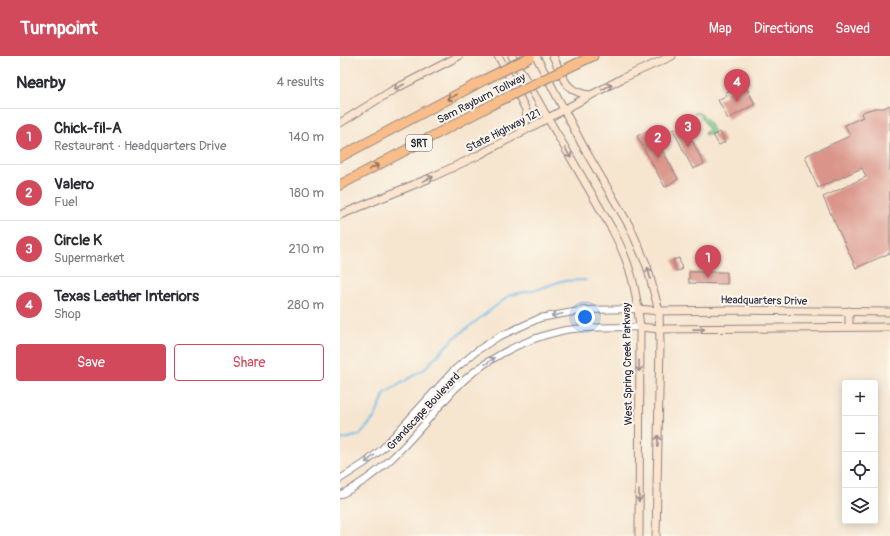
<!DOCTYPE html>
<html lang="en">
<head>
<meta charset="utf-8">
<style>
  :root { --surface:#fff; --page:#f2f2f3; --text:#2b2b33; --muted:#7c7c81; --line:#e1e1e2; --accent:#d1495b }
  body { margin:0; font-family:Pangolin,sans-serif; background:var(--page); color:var(--text) }
  .controls { position:absolute; right:12px; bottom:12px; display:grid; overflow:hidden; border-radius:4px; box-shadow:0 2px 10px #0003 }
  .controls button { width:36px; height:36px; display:grid; place-items:center; padding:0; border:0; border-bottom:1px solid var(--line); background:var(--surface); color:var(--text); font:20px sans-serif }
  .you { position:absolute; left:245px; top:261px; width:14px; height:14px; margin:-10px; border:3px solid #fff; border-radius:50%; background:#1a73e8; box-shadow:0 0 0 6px #1a73e833 }
  .badge { display:grid; place-items:center; width:26px; height:26px; border-radius:50%; background:var(--accent); color:#fff; font-size:13px; font-weight:700 }
  .pin { position:absolute; translate:-50% -33px; filter:drop-shadow(0 1px 2px #0008) }
  .pin::after { content:''; position:absolute; top:21px; width:14px; height:12px; background:inherit; clip-path:polygon(0 0,100% 0,50% 100%) }
  .list { margin:0; padding:0; list-style:none }
  h2 { display:flex; justify-content:space-between; align-items:center; height:52px; margin:0; padding:0 16px; font-size:17px }
  h2 small { font-size:13px; font-weight:400; color:var(--muted) }
  .list li { display:grid; grid-template-columns:26px 1fr auto; gap:12px; align-items:center; box-sizing:border-box; height:56px; padding:0 16px; border-top:1px solid var(--line) }
  .list b { display:block; font-size:15px; white-space:nowrap }
  .list p { margin:0; font-size:13px; white-space:nowrap; color:var(--muted) }
  .list em { font-size:13px; font-style:normal; color:var(--muted) }
  .actions { display:flex; gap:8px; padding:12px 16px }
  .actions a { flex:1; padding:9px 0; border:1px solid var(--accent); border-radius:4px; text-align:center; font-size:14px; color:var(--accent) }
  .actions .main { background:var(--accent); color:#fff }
  .icon { flex:none; width:22px; height:22px; fill:none; stroke:currentColor; stroke-width:2; stroke-linecap:round; stroke-linejoin:round }
  .map { position:relative; flex:none; width:550px; height:480px; overflow:hidden }
  header { display:flex; align-items:center; gap:24px; box-sizing:border-box; height:56px; padding:0 20px; background:var(--accent); color:#fff }
  header strong { font-size:19px }
  nav { display:flex; gap:22px; margin-inline-start:auto; font-size:14px }
  main { display:flex }
  aside { flex:1; background:var(--surface) }
  .map>svg:first-child { display:block }
  .green { fill:#8bdd9d; stroke:#56806c }
  .lines { fill:none; stroke-linecap:round; stroke-linejoin:round }
  .stream { stroke:#70bdea; stroke-width:2 }
  .building { fill:#da9489 }
  .tertiary-casing { stroke:#8c8485; stroke-width:8 }
  .secondary-casing { stroke:#8c8485; stroke-width:9 }
  .motorway-casing { stroke:#8c8485; stroke-width:11 }
  .tertiary { stroke:#fff; stroke-width:6 }
  .secondary { stroke:#fce5cf; stroke-width:7 }
  .motorway { stroke:#f8bd88; stroke-width:9 }
  .motorway-bridge-casing { stroke:#8c8485; stroke-width:11; stroke-linecap:butt }
  .motorway-bridge { stroke:#f8bd88; stroke-width:9 }
  .oneway { stroke:#9a8d8c }
  .oneway2 { stroke:#8d7062 }
  .oneway3 { stroke:#9c9ca7 }
  .labels { text-anchor:middle; stroke-width:4; stroke-linejoin:round; paint-order:stroke }
  .shield { fill:#fbf7ec; stroke:#636270; stroke-width:1 }
  .shield-label { font-size:10px; font-weight:bold; fill:#22223b }
  .street-label { font-size:11px; fill:#22223b; stroke:#fbf7ec }
</style>
</head>
<body>
<header>
<strong>Turnpoint</strong>
<nav><a>Map</a><a>Directions</a><a>Saved</a></nav>
</header>
<main>
<aside>
<h2>Nearby<small>4 results</small></h2>
<ul class="list">
<li><span class="badge">1</span><div><b>Chick-fil-A</b><p>Restaurant · Headquarters Drive</p></div><em>140 m</em></li>
<li><span class="badge">2</span><div><b>Valero</b><p>Fuel</p></div><em>180 m</em></li>
<li><span class="badge">3</span><div><b>Circle K</b><p>Supermarket</p></div><em>210 m</em></li>
<li><span class="badge">4</span><div><b>Texas Leather Interiors</b><p>Shop</p></div><em>280 m</em></li>
</ul>
<div class="actions"><a class="main">Save</a><a>Share</a></div>
</aside>
<div class="map">
<svg width="550" height="480" viewBox="0 0 550 480">
  <rect width="100%" height="100%" fill="#fbf7ec"/>
  <filter id="ink" filterUnits="userSpaceOnUse"><feTurbulence type="fractalNoise" baseFrequency=".025" numOctaves="2"/><feDisplacementMap in="SourceGraphic" scale="8" xChannelSelector="R" yChannelSelector="G"/><feConvolveMatrix kernelMatrix="1 2 1 2 8 2 1 2 1" color-interpolation-filters="sRGB"/></filter>
  <filter id="wash" filterUnits="userSpaceOnUse"><feTurbulence type="fractalNoise" baseFrequency=".012" numOctaves="4" result="noise"/><feDisplacementMap in="SourceGraphic" scale="16" xChannelSelector="R" yChannelSelector="G"/><feGaussianBlur stdDeviation="0.9" result="paint"/><feColorMatrix in="noise" values="0 0 0 0 0 0 0 0 0 0 0 0 0 0 0 0 0 1.4 0 .05"/><feComposite in="paint" operator="in"/></filter>
  <g filter="url(#wash)">
    <rect width="100%" height="100%" fill="#f6e5cf"/>
    <path class="green" d="M355,56C366,57 370,69 374,77L371,79L370,77L365,79L364,77L369,74L359,57L354,58Z"/>
    <g class="lines">
      <path class="stream" d="M0,384L20,379L35,361L45,337L83,314L113,283L170,239L199,233L221,225L246,224"/>
    </g>
    <g id="blocks">
      <g class="building">
        <path d="M405,29L415,48L388,63L378,44L387,39L385,37L394,32L395,35Z"/>
        <path d="M550,49V197L516,212L483,141L526,121L522,112L478,132L465,100L510,80L505,69L523,61L521,58L525,55L535,52H544Z"/>
        <path d="M344,69L364,108L353,113L333,74Z"/>
        <path d="M311,73L338,123L325,131L297,80Z"/>
        <path d="M380,76L385,86L379,89L373,79Z"/>
        <path d="M339,202L342,214L336,215L333,204Z"/>
        <path d="M349,216H387V228L349,227Z"/>
      </g>
    </g>
  </g>
  <g filter="url(#ink)">
    <use href="#blocks" fill-opacity="0" stroke="#8c8485" stroke-width="1"/>
    <g class="lines">
      <defs>
        <g id="tertiary">
          <path d="M110,319L119,329"/>
          <path d="M0,423L25,407L42,393L114,314L138,294L158,281L200,262L222,258L245,254L298,253"/>
          <path d="M0,439C50,414 77,375 113,335C141,305 181,284 221,275C246,270 274,272 300,271"/>
        </g>
        <g id="secondary">
          <path d="M158,0L160,3L186,54L187,63L180,78"/>
          <path d="M172,0L272,173C291,209 296,231 300,271L299,480"/>
          <path d="M196,0L244,92L290,171L307,210L319,255L320,288L316,480"/>
          <path d="M213,0C223,21 225,37 251,39"/>
          <path d="M0,67L53,34L119,0"/>
          <path d="M0,159L90,122L139,99L283,22L332,0"/>
          <path d="M298,253L319,255L399,254L550,256"/>
          <path d="M509,255V271"/>
          <path d="M300,271L320,273L550,271"/>
        </g>
        <g id="motorway">
          <path d="M238,7L253,0"/>
          <path d="M0,101L146,23"/>
          <path d="M0,129L159,45"/>
        </g>
      </defs>
      <use href="#tertiary" class="tertiary-casing"/>
      <use href="#secondary" class="secondary-casing"/>
      <use href="#motorway" class="motorway-casing"/>
      <use href="#tertiary" class="tertiary"/>
      <use href="#secondary" class="secondary"/>
      <use href="#motorway" class="motorway"/>
      <defs>
        <g id="motorway-bridge">
          <path d="M146,23L190,1"/>
          <path d="M159,45L238,7"/>
        </g>
      </defs>
      <use href="#motorway-bridge" class="motorway-bridge-casing"/>
      <use href="#motorway-bridge" class="motorway-bridge"/>
    </g>
    <defs><path id="oneway-shaft" d="M-6 0H5M1.5-3L5.5 0L1.5 3" fill="none" stroke-width="1.6" stroke-linecap="round" stroke-linejoin="round"/></defs>
    <g class="oneway">
      <use href="#oneway-shaft" transform="translate(59 31) rotate(152)"/>
      <use href="#oneway-shaft" transform="translate(267 31) rotate(-28)"/>
      <use href="#oneway-shaft" transform="translate(228 97) rotate(60)"/>
      <use href="#oneway-shaft" transform="translate(88 123) rotate(-23)"/>
      <use href="#oneway-shaft" transform="translate(309 217) rotate(-103)"/>
      <use href="#oneway-shaft" transform="translate(359 273) rotate(-1)"/>
      <use href="#oneway-shaft" transform="translate(299 310) rotate(90)"/>
      <use href="#oneway-shaft" transform="translate(318 385) rotate(-88)"/>
      <use href="#oneway-shaft" transform="translate(299 440) rotate(90)"/>
    </g>
    <g class="oneway2">
      <use href="#oneway-shaft" transform="translate(112 41) rotate(152)"/>
      <use href="#oneway-shaft" transform="translate(34 111) rotate(-28)"/>
    </g>
    <g class="oneway3">
      <use href="#oneway-shaft" transform="translate(217 259) rotate(168)"/>
      <use href="#oneway-shaft" transform="translate(150 305) rotate(-35)"/>
      <use href="#oneway-shaft" transform="translate(30 403) rotate(140)"/>
    </g>
  </g>
  <g class="labels">
    <rect class="shield" x="66" y="79" width="26" height="16" rx="3"/>
    <g class="shield-label">
      <text x="79" y="91">SRT</text>
    </g>
    <g class="street-label">
      <text transform="translate(141 42) rotate(-27)" y="4">Sam Rayburn Tollway</text>
      <text transform="translate(163 74) rotate(-27)" y="4">State Highway 121</text>
      <text transform="translate(424 244) rotate(1)" y="4">Headquarters Drive</text>
      <text transform="translate(287 308) rotate(-91)" y="4">West Spring Creek Parkway</text>
      <text transform="translate(83 355) rotate(-47)" y="4">Grandscape Boulevard</text>
    </g>
  </g>
</svg>
<div class="controls">
<button>+</button>
<button>−</button>
<button><svg class="icon" aria-label="locate" viewBox="0 0 24 24"><circle cx="12" cy="12" r="6"/><path d="M12 2v4M12 18v4M2 12h4M18 12h4"/></svg></button>
<button><svg class="icon" aria-label="layers" viewBox="0 0 24 24"><path d="M12 4l9 5-9 5-9-5zM3 14l9 5 9-5"/></svg></button>
</div>
<div class="you"></div>
<div class="pin badge" style="left:368px;top:222px">1</div>
<div class="pin badge" style="left:318px;top:102px">2</div>
<div class="pin badge" style="left:348px;top:91px">3</div>
<div class="pin badge" style="left:397px;top:46px">4</div>
</div>
</main>
</body>
</html>
